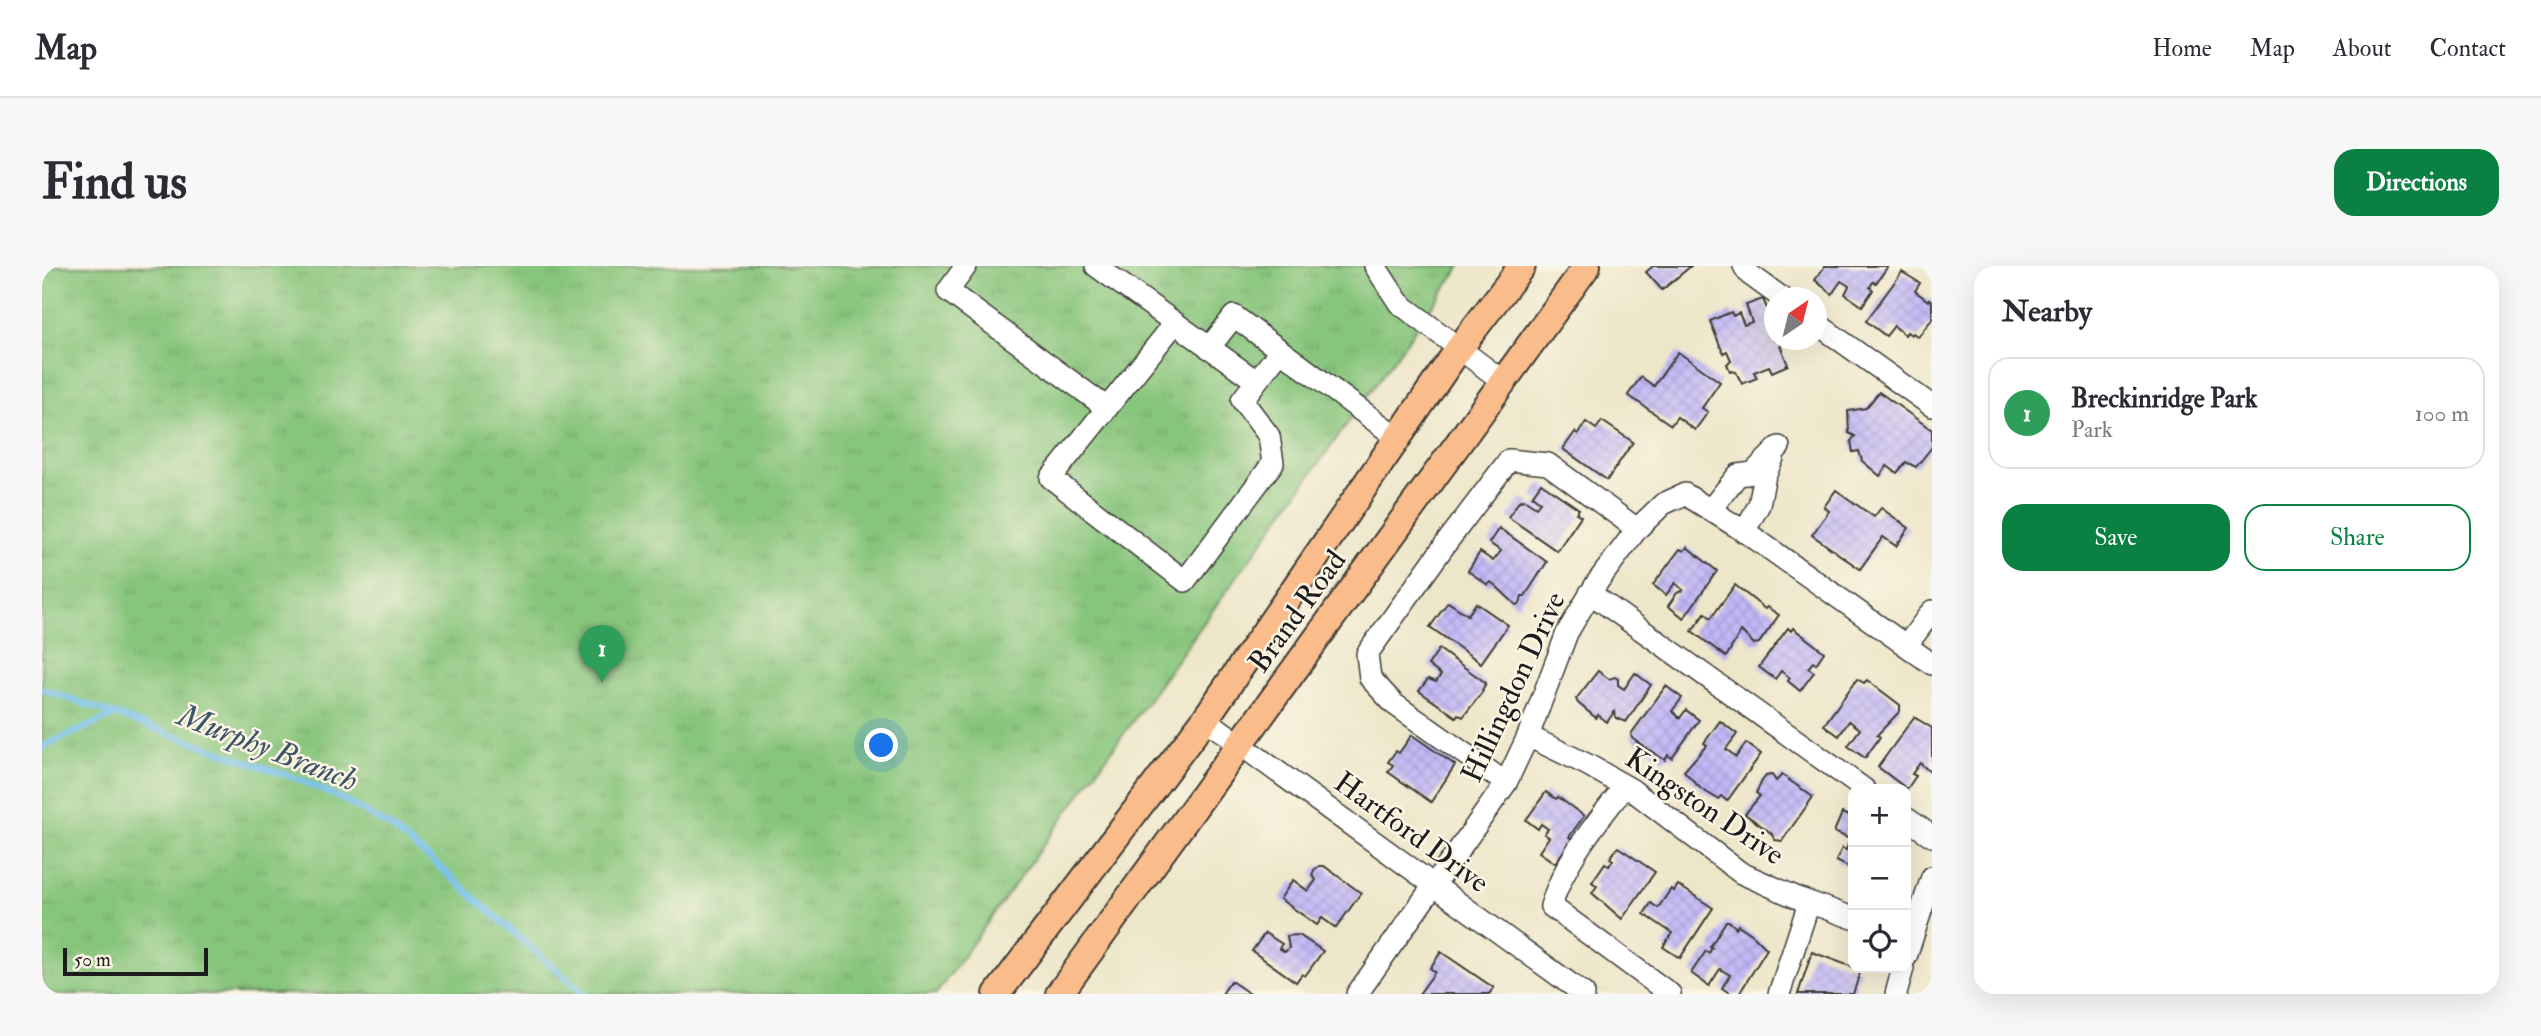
<!DOCTYPE html>
<html lang="en">
<head>
<meta charset="utf-8">
<style>
  :root { --surface:#fff; --page:#f7f7f7; --text:#2b2b33; --muted:#7c7c81; --line:#e1e1e2; --accent:#0b8043 }
  body { margin:0; font-family:"IM FELL Double Pica",serif; background:var(--page); color:var(--text) }
  .controls { position:absolute; right:21px; bottom:21px; display:grid; overflow:hidden; border-radius:14px; box-shadow:0 7px 28px #0002 }
  .controls button { width:63px; height:63px; display:grid; place-items:center; padding:0; border:0; border-bottom:2px solid var(--line); background:var(--surface); color:var(--text); font:35px sans-serif }
  .compass { position:absolute; left:1722px; top:21px; width:63px; height:63px; border-radius:50%; background:var(--surface); box-shadow:0 7px 28px #0002; rotate:35deg }
  .scale { position:absolute; left:21px; bottom:18px; width:145px; box-sizing:border-box; padding-left:7px; border:4px solid #1c1c1c; border-top:0; font-size:19px; line-height:24px; white-space:nowrap; color:#1c1c1c; -webkit-text-stroke:5px #fcf5e5; paint-order:stroke }
  .you { position:absolute; left:840px; top:480px; width:24px; height:24px; margin:-18px; border:5px solid #fff; border-radius:50%; background:#1a73e8; box-shadow:0 0 0 10px #1a73e833 }
  .badge { display:grid; place-items:center; width:46px; height:46px; border-radius:50%; background:var(--accent); color:#fff; font-size:23px; font-weight:700 }
  .pin { position:absolute; translate:-50% -58px; filter:drop-shadow(0 2px 4px #0008) }
  .pin::after { content:''; position:absolute; top:37px; width:24px; height:21px; background:inherit; clip-path:polygon(0 0,100% 0,50% 100%) }
  .list { margin:0; padding:0; list-style:none }
  h2 { display:flex; justify-content:space-between; align-items:center; height:91px; margin:0; padding:0 28px; font-size:30px }
  h2 small { font-size:23px; font-weight:400; color:var(--muted) }
  .list li { display:grid; grid-template-columns:46px 1fr auto; gap:21px; align-items:center; box-sizing:border-box; height:112px; margin:0 14px 14px; padding:0 14px; border:2px solid var(--line); border-radius:21px }
  .list b { display:block; font-size:26px; white-space:nowrap }
  .list p { margin:0; font-size:23px; white-space:nowrap; color:var(--muted) }
  .list em { font-size:23px; font-style:normal; color:var(--muted) }
  .actions { display:flex; gap:14px; padding:21px 28px }
  .actions a { flex:1; padding:16px 0; border:2px solid var(--accent); border-radius:21px; text-align:center; font-size:24px; color:var(--accent) }
  .actions .main { background:var(--accent); color:#fff }
  .icon { flex:none; width:38px; height:38px; fill:none; stroke:currentColor; stroke-width:2; stroke-linecap:round; stroke-linejoin:round }
  .map { position:relative; flex:none; width:1890px; height:728px; overflow:hidden; border-radius:21px }
  header { display:flex; align-items:center; gap:42px; box-sizing:border-box; height:98px; padding:0 35px; background:var(--surface); border-bottom:2px solid var(--line) }
  header strong { font-size:33px }
  nav { display:flex; gap:38px; margin-inline-start:auto; font-size:24px }
  .intro { display:flex; align-items:center; justify-content:space-between; box-sizing:border-box; height:168px; padding:0 42px }
  h1 { margin:0; font-size:49px }
  .button { padding:18px 32px; border-radius:21px; background:var(--accent); color:#fff; font-size:24px; font-weight:700 }
  main { display:flex; gap:42px; padding:0 42px }
  aside { flex:1; background:var(--surface); border-radius:21px; box-shadow:0 7px 28px #0002 }
  .map>svg:first-child { display:block }
  .park { fill:url(#park-tufts); stroke:#52704c; stroke-width:2 }
  .lines { fill:none; stroke-linecap:round; stroke-linejoin:round }
  .stream { stroke:#75bfee; stroke-width:6 }
  .building { fill:url(#building-cross-hatch) }
  .minor-casing { stroke:#3b3a36; stroke-width:24 }
  .major-casing { stroke:#3b3a36; stroke-width:30 }
  .minor { stroke:#fff; stroke-width:21 }
  .major { stroke:#fabc8b; stroke-width:26 }
  .labels { text-anchor:middle; stroke-width:5; stroke-linejoin:round; paint-order:stroke }
  .street-label { font-size:30px; fill:#1c1c1c; stroke:#fcf5e5 }
  .water-label { font-size:32px; font-style:italic; fill:#3b5566; stroke:#fcf5e5 }
</style>
</head>
<body>
<header>
<strong>Map</strong>
<nav><a>Home</a><a>Map</a><a>About</a><a>Contact</a></nav>
</header>
<div class="intro"><h1>Find us</h1><a class="button">Directions</a></div>
<main>
<div class="map">
<svg width="1890" height="728" viewBox="0 0 1890 728">
  <defs>
    <pattern id="park-tufts" width="24" height="20" patternUnits="userSpaceOnUse" patternTransform="scale(1.75)"><rect width="24" height="20" fill="#87c57b"/><path d="M3 7l-1-3M5 7V3M7 7l1-3M15 17l-1-3M17 17v-4M19 17l1-3" fill="none" stroke="#74a96a"/></pattern>
    <pattern id="building-cross-hatch" width="8" height="8" patternUnits="userSpaceOnUse" patternTransform="scale(1.75)"><rect width="8" height="8" fill="#c2b8f7"/><path d="M0 0l8 8M0 8l8-8" fill="none" stroke="#a69ed3"/></pattern>
  </defs>
  <rect width="100%" height="100%" fill="#fcf5e5"/>
  <filter id="ink" filterUnits="userSpaceOnUse"><feTurbulence type="fractalNoise" baseFrequency=".0143" numOctaves="2"/><feDisplacementMap in="SourceGraphic" scale="14" xChannelSelector="R" yChannelSelector="G"/><feConvolveMatrix kernelMatrix="1 2 1 2 8 2 1 2 1" color-interpolation-filters="sRGB"/></filter>
  <filter id="wash" filterUnits="userSpaceOnUse"><feTurbulence type="fractalNoise" baseFrequency=".00686" numOctaves="4" result="noise"/><feDisplacementMap in="SourceGraphic" scale="28" xChannelSelector="R" yChannelSelector="G"/><feGaussianBlur stdDeviation="1.57" result="paint"/><feColorMatrix in="noise" values="0 0 0 0 0 0 0 0 0 0 0 0 0 0 0 0 0 1.4 0 .05"/><feComposite in="paint" operator="in"/></filter>
  <g filter="url(#wash)">
    <rect width="100%" height="100%" fill="#ede6c9"/>
    <path class="park" d="M0,0H1419L894,728H0Z"/>
    <g class="lines">
      <g class="stream">
        <path d="M0,423L261,515L306,536L348,561L392,596L542,728"/>
        <path d="M0,484L3,479L73,449"/>
      </g>
    </g>
    <g id="blocks">
      <g class="building">
        <path d="M1611,0H1649L1620,24L1604,6Z"/>
        <path d="M1783,0H1846L1834,17L1831,16L1828,21L1831,24L1820,40L1803,28L1807,20L1799,15L1790,28L1773,14Z"/>
        <path d="M1860,6L1878,17L1873,25L1886,35L1887,33L1890,35V53L1876,71L1871,67L1869,69L1865,66L1863,69L1852,60L1844,70L1824,55Z"/>
        <path d="M1721,33L1729,52L1731,51L1732,54V74H1741L1742,77L1738,79L1746,99L1730,106L1727,100L1712,106L1715,112L1700,118L1694,106L1688,105L1685,98L1689,94L1685,85L1681,87L1668,55L1689,46L1691,50L1697,47L1702,59L1710,56L1704,39Z"/>
        <path d="M1636,86L1678,116L1660,142L1666,146L1653,164L1635,151L1629,159L1586,129L1599,111L1612,120Z"/>
        <path d="M1837,126L1890,164V181L1874,201L1864,196L1855,207L1845,200L1838,210L1820,195L1817,185L1811,186L1809,175L1813,170L1807,167L1806,145L1824,142Z"/>
        <path d="M1560,155L1591,176L1565,214L1521,183L1533,166L1536,168L1544,156L1554,163Z"/>
        <path d="M1499,217L1537,243L1534,247L1539,250L1515,285L1466,251L1478,234L1480,235L1482,233L1494,241L1498,236L1490,230Z"/>
        <path d="M1794,224L1832,251L1839,242L1867,262L1854,280L1841,271L1818,303L1770,269L1787,245L1782,241Z"/>
        <path d="M1457,262L1505,296L1483,330H1480L1478,338L1474,339L1454,320L1449,316L1446,319L1426,305L1438,286L1451,295L1459,285L1447,277Z"/>
        <path d="M1645,281L1675,305L1642,352L1626,340L1635,327L1641,324L1633,317L1624,329L1611,319L1638,283L1642,285Z"/>
        <path d="M1693,319L1723,343L1725,341L1737,349L1717,377L1712,378L1699,365L1684,391L1650,365L1663,347L1669,352Z"/>
        <path d="M1406,336L1426,349L1434,337L1466,359L1439,397L1388,361Z"/>
        <path d="M1746,362L1749,365L1751,362L1782,386L1774,398L1771,396L1766,402L1772,406L1758,425L1746,415L1748,412L1739,405L1733,413L1717,401Z"/>
        <path d="M1397,383L1444,417L1440,424L1441,425L1421,451L1416,448L1414,451L1377,425L1386,413L1394,416L1399,409L1386,399Z"/>
        <path d="M1556,405L1567,413L1573,411L1576,413V419L1582,423L1593,407L1609,419L1584,456L1574,452L1573,445L1565,456L1556,449L1554,452L1536,437L1534,433Z"/>
        <path d="M1815,413L1822,417L1825,414L1858,439V445L1835,469L1838,471L1823,492L1806,480L1818,463L1807,455L1797,470L1782,459Z"/>
        <path d="M1624,420L1640,432L1630,445L1638,452L1644,444L1657,454L1630,492L1626,489L1623,494L1595,476L1590,472L1589,468Z"/>
        <path d="M1872,451L1890,462V508L1878,497L1870,508L1874,510L1865,523L1836,501Z"/>
        <path d="M1678,455L1695,468L1684,483L1694,491L1704,477L1719,488L1685,535L1679,530L1676,533L1659,523L1642,505L1665,479L1662,477Z"/>
        <path d="M1370,469L1413,499L1389,536L1346,506L1351,499L1346,496L1354,485L1357,487Z"/>
        <path d="M1730,509L1734,515L1740,509L1771,531L1740,575L1733,574L1729,567L1703,548L1718,530L1714,527L1720,515L1724,510Z"/>
        <path d="M1504,526L1514,533L1516,531L1542,550L1527,571L1530,573L1513,597L1497,586L1507,571L1502,568L1506,563L1499,558L1496,563L1484,554Z"/>
        <path d="M1800,547L1811,552V603L1794,595L1800,582L1804,584L1808,573L1792,566Z"/>
        <path d="M1576,581L1613,606L1580,653L1550,627L1555,620L1550,616L1563,597L1567,600L1571,594L1568,592Z"/>
        <path d="M1277,600H1282L1319,627L1294,662L1280,652L1275,659L1238,633L1251,614L1266,625L1274,614L1270,609L1272,604Z"/>
        <path d="M1636,619L1671,642L1638,692L1621,681L1630,667L1602,648L1609,637L1616,642L1629,623L1632,625Z"/>
        <path d="M1684,655H1687L1694,662L1696,659L1711,669L1725,683L1697,728H1689L1680,722L1688,709L1678,703L1667,720L1649,707L1664,685L1667,687L1670,682L1668,681Z"/>
        <path d="M1223,667L1240,678L1237,682L1243,686L1247,682L1245,670L1257,669L1281,685L1263,710L1260,708L1254,716L1210,685Z"/>
        <path d="M1399,686L1452,722L1447,728H1377L1393,706L1388,702Z"/>
        <path d="M1770,686L1819,704L1811,728H1756Z"/>
        <path d="M1189,715L1208,728H1180Z"/>
      </g>
    </g>
  </g>
  <g filter="url(#ink)">
    <use href="#blocks" fill-opacity="0" stroke="#3b3a36" stroke-width="2"/>
    <g class="lines">
      <defs>
        <g id="minor">
          <path d="M924,0L906,25L1065,142"/>
          <path d="M1054,0L1214,115"/>
          <path d="M1333,0L1357,37L1462,116"/>
          <path d="M1702,0L1707,8L1740,32"/>
          <path d="M1133,57L1009,212L1143,315L1231,197L1227,170L1200,134L1238,85"/>
          <path d="M1774,57L1890,140"/>
          <path d="M1167,82L1192,50L1356,172"/>
          <path d="M1668,244L1696,209L1711,207L1737,181"/>
          <path d="M1702,266L1717,239L1723,209L1731,192"/>
          <path d="M1548,327L1822,523"/>
          <path d="M1865,379L1890,345"/>
          <path d="M1163,453L1542,728"/>
          <path d="M1486,470L1546,499L1590,524L1699,607L1758,633L1811,652"/>
          <path d="M1464,517L1352,438L1328,412L1325,388L1405,276L1467,194L1506,198L1595,263"/>
          <path d="M1583,520C1554,557 1522,595 1509,640L1628,728"/>
          <path d="M1864,552L1890,570"/>
          <path d="M1864,691L1890,611"/>
          <path d="M1315,728L1464,517L1486,470L1525,367L1554,318L1595,263L1621,238L1643,228L1711,271L1890,398"/>
          <path d="M1737,728L1767,637"/>
          <path d="M1854,728L1861,702"/>
        </g>
        <g id="major">
          <path d="M955,728L1163,453L1416,84L1480,0"/>
          <path d="M1017,728L1545,0"/>
        </g>
      </defs>
      <use href="#minor" class="minor-casing"/>
      <use href="#major" class="major-casing"/>
      <use href="#minor" class="minor"/>
      <use href="#major" class="major"/>
    </g>
  </g>
  <g class="labels">
    <g class="street-label">
      <text transform="translate(1255 345) rotate(-54)" y="10">Brand Road</text>
      <text transform="translate(1471 421) rotate(-65)" y="10">Hillingdon Drive</text>
      <text transform="translate(1663 540) rotate(34)" y="10">Kingston Drive</text>
      <text transform="translate(1370 566) rotate(36)" y="10">Hartford Drive</text>
    </g>
    <g class="water-label">
      <text transform="translate(226 481) rotate(21)" y="11">Murphy Branch</text>
    </g>
  </g>
</svg>
<div class="controls">
<button>+</button>
<button>−</button>
<button><svg class="icon" aria-label="locate" viewBox="0 0 24 24"><circle cx="12" cy="12" r="6"/><path d="M12 2v4M12 18v4M2 12h4M18 12h4"/></svg></button>
</div>
<svg class="compass" viewBox="-18 -18 36 36"><path d="M0-13l5 13h-10z" fill="#e53935"/><path d="M0 13l5-13h-10z" fill="#7c7c81"/></svg>
<div class="scale">50 m</div>
<div class="you"></div>
<div class="pin badge" style="left:560px;top:417px;background:#2e9e5b">1</div>
</div>
<aside>
<h2>Nearby<small></small></h2>
<ul class="list">
<li><span class="badge" style="background:#2e9e5b">1</span><div><b>Breckinridge Park</b><p>Park</p></div><em>100 m</em></li>
</ul>
<div class="actions"><a class="main">Save</a><a>Share</a></div>
</aside>
</main>
</body>
</html>
